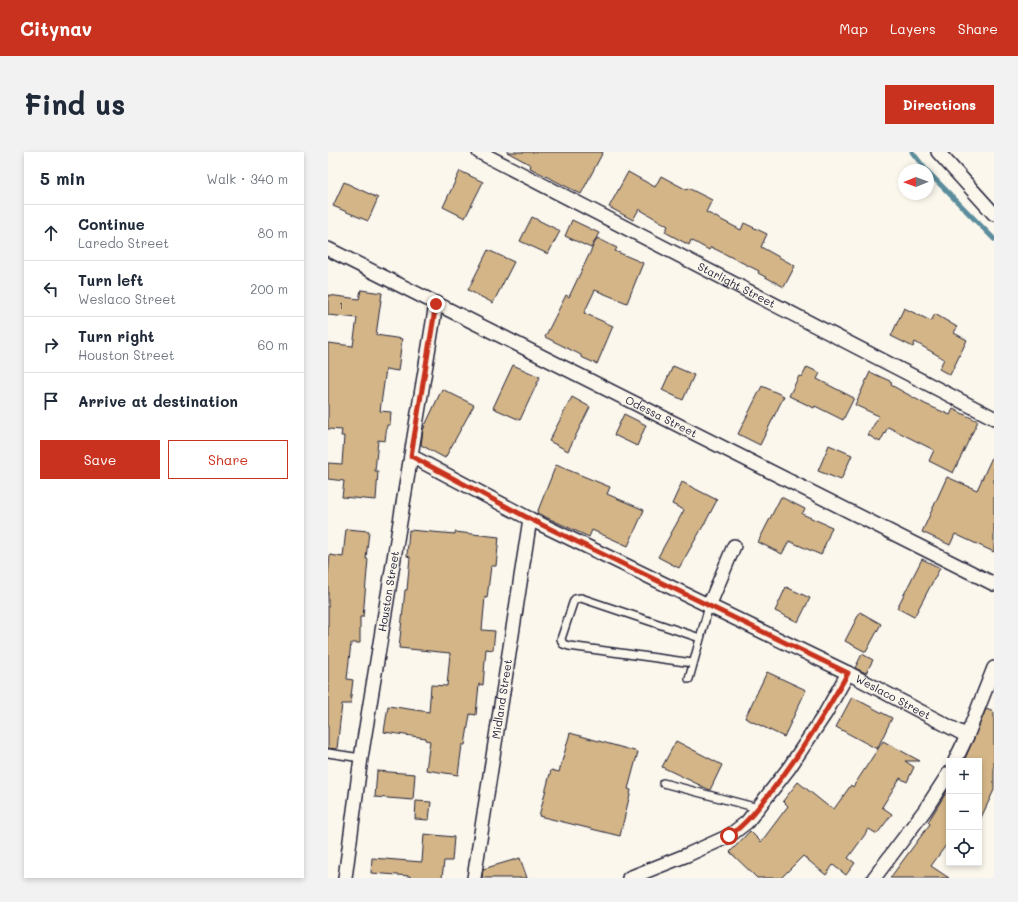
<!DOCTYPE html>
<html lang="en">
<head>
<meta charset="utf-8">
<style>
  :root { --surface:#fff; --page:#f2f2f3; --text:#1f2937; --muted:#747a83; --line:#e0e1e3; --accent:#c8321e }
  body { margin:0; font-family:Mali,sans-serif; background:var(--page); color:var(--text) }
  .controls { position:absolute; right:12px; bottom:12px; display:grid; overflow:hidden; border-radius:0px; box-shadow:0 2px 6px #0003 }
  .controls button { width:36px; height:36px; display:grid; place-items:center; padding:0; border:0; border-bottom:1px solid var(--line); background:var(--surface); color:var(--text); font:20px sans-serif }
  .compass { position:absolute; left:570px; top:12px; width:36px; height:36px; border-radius:50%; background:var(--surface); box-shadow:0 2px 6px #0003; rotate:269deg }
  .stop { position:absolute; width:12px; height:12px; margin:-9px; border:3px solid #c8321e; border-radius:50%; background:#fff }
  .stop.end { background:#c8321e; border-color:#fff; box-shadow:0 1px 4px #0008 }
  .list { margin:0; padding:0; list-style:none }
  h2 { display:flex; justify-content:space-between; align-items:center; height:52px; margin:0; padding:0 16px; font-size:17px }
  h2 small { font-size:13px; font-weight:400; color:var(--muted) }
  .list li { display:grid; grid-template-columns:26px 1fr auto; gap:12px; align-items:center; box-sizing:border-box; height:56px; padding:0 16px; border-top:1px solid var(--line) }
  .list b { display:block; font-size:15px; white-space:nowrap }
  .list p { margin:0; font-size:13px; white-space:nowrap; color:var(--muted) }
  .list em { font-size:13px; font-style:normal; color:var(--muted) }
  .actions { display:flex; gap:8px; padding:12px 16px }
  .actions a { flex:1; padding:9px 0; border:1px solid var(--accent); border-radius:0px; text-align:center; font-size:14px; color:var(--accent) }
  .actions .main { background:var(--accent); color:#fff }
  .icon { flex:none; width:22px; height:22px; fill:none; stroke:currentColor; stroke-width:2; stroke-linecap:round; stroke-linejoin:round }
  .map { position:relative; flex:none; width:666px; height:726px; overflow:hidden; border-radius:0px }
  header { display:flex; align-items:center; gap:24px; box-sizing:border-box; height:56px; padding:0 20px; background:var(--accent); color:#fff }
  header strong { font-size:19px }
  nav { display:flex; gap:22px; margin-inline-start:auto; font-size:14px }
  .intro { display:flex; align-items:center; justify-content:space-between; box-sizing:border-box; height:96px; padding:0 24px }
  h1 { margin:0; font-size:28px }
  .button { padding:10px 18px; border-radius:0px; background:var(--accent); color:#fff; font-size:14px; font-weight:700 }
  main { display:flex; gap:24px; padding:0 24px }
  aside { flex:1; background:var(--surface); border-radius:0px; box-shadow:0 2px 6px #0003 }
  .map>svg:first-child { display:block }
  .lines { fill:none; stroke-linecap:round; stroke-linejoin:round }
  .stream { stroke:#5c8d9d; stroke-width:5 }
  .building { fill:#d3b587; stroke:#22223b }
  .service-casing { stroke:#22223b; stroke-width:10 }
  .minor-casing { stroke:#22223b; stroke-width:16 }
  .service { stroke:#fbf7ec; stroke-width:7 }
  .minor { stroke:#fbf7ec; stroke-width:13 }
  .route { stroke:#c8321e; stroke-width:5 }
  .labels { text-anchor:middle; stroke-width:3.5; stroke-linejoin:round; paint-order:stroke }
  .number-label { font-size:9px; fill:#4e474e }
  .street-label { font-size:11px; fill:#22223b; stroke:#fbf7ec }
</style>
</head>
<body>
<header>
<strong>Citynav</strong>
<nav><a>Map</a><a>Layers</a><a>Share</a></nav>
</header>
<div class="intro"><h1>Find us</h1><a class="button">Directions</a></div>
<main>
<aside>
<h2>5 min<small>Walk · 340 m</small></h2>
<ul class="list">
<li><svg class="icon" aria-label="ahead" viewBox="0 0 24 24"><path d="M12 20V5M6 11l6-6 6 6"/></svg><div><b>Continue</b><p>Laredo Street</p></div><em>80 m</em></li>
<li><svg class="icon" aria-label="left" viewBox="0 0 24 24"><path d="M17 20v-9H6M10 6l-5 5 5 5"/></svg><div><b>Turn left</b><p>Weslaco Street</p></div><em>200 m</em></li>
<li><svg class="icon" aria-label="right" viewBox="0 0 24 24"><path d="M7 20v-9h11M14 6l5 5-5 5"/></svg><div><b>Turn right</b><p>Houston Street</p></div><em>60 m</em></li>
<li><svg class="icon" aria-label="arrive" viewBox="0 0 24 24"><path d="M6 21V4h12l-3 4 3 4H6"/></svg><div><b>Arrive at destination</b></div></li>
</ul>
<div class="actions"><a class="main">Save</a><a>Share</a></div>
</aside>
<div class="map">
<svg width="666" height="726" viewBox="0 0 666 726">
  <rect width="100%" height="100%" fill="#fbf7ec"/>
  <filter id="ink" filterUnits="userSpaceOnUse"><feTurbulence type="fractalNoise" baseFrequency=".025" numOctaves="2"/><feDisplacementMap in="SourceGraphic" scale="8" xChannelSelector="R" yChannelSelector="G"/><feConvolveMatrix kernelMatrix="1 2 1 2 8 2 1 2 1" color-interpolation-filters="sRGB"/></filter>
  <g filter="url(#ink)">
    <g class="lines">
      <g class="stream">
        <path d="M584,0L598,18"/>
        <path d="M600,20L666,87"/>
      </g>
    </g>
    <g class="building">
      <path d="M179,0H275L253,42L202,16L203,13Z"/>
      <path d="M132,19L155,30L137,66L115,55Z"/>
      <path d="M300,20L327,35L333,24L359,38L360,36L384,48L378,60L413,78L416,71L439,82L433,95L467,114L456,135L430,121L431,119L383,95L381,98L363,88L361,93L337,80L340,74L311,57L305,68L281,55Z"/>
      <path d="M16,30L50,46L40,69L5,54Z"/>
      <path d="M204,65L232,79L220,102L192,89Z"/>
      <path d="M244,68L271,81L263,96L237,84Z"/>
      <path d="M269,86L289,96L287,99L315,111L299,151L267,138L256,161L285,174L269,212L253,205V203L217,185L238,143L241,145Z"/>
      <path d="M160,98L186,110L165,151L140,138Z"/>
      <path d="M33,138L54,141L48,183L74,187L70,219L58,217L52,259L63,260L62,273H59L57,289L50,288L47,319H50L48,348L14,345L16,329L0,327V311L14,312L16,284H13L14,278L0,277V191L25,194L29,166L0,163V143L31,147Z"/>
      <path d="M576,156L603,169L607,162L629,175L626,181L639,188L622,223L611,217L616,207L587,190L585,195L563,184Z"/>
      <path d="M185,213L212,225L192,268L165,256Z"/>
      <path d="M345,214L366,223L355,248L334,238Z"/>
      <path d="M479,215L492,221L489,227L526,246L515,268L487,254L486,256L461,244L471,224L474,225Z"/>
      <path d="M542,220L564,230L563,233L597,252L622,263L625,257L650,269L625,321L601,309L606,298L560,275L552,290L540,283L551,264L527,253Z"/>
      <path d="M434,234L456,244L432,293L410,282Z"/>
      <path d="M114,237L146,253L117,306L93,293L95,278Z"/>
      <path d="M244,245L262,255L240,299L221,289Z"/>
      <path d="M296,262L318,273L309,294L286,283Z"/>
      <path d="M501,293L524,303L513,328L490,319Z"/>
      <path d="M666,301V400L627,382L622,393L594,380L619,325L649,338Z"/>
      <path d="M228,313L282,335L279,342L316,358L300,394L264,378L261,385L209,361Z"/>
      <path d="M354,330L389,348L378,369L351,416L330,405L356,358L344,352Z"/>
      <path d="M453,345L477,357L474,362L504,375L493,403L461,389L454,402L430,390Z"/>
      <path d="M18,377L41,379L38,407H40L35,465H32V491H23L19,527L25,528L22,552H14L9,597L0,596V424L2,403L15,405Z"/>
      <path d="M81,378L127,382V380L171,385L168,414H163L159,446L157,445L154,478L167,479L165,498L158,497L155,533L151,532L148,563L142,562L137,593H134L130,623L98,618L102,589L97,588L98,586L56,580L60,554L101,560L103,533L119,534L122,501L71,496L77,438H79L82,405L79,404Z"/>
      <path d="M594,407L612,416L586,465L569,456Z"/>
      <path d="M458,435L482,446L470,470L447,459Z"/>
      <path d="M532,460L553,472L538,500L517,489Z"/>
      <path d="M534,502L545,508L538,521L527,516Z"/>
      <path d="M439,520L478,538L456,585L417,566Z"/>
      <path d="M524,545L564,566L549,597L508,575Z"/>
      <path d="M658,557L666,560V638L651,670V609H636Z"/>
      <path d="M242,581L310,600L300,637L303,638L292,684L211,664L223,618L231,620Z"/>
      <path d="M348,589L394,613L382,638L334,615Z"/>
      <path d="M555,589L592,609H577L586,615L579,630L572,626L554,655L564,662L549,682L541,677L520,706L527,711L518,723L505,713L498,723L475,704L453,726H429L402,700L422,679L433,690L460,654L455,649L470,630L501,655L502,654L506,657L523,633L525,635Z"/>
      <path d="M49,619L87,622L85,648L47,645Z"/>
      <path d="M621,636V689L603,714L621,726H562L602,672L600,670Z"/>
      <path d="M88,649L103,650L101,668L87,667Z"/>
      <path d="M96,682L126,685L124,709H116L114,726H81L82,724L43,721L44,706L94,710Z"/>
      <path d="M192,706L199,726H154L155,717Z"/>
    </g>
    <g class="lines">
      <defs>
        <g id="service">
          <path d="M365,511L241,494L235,492L233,487L245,451L247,447L253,446L372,486"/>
          <path d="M361,527L381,454"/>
          <path d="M0,601L33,606"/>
          <path d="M335,631L430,656"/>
        </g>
        <g id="minor">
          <path id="s1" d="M151,0L666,266"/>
          <path d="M610,0L666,62"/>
          <path id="s2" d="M0,97L666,432"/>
          <path id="s3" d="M83,304L202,367L520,521L639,584"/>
          <path d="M381,454L406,394"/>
          <path d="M627,609L639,584L666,516"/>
          <path id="s4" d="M17,726L33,606L108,152"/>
          <path id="s5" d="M146,726L202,367"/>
          <path d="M301,726L359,703L401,684L419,670L461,616L497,562L520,521"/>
          <path d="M546,726L597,658L621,621"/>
        </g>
      </defs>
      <use href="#service" class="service-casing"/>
      <use href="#minor" class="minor-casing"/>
      <use href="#service" class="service"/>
      <use href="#minor" class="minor"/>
    </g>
  </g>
  <g class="lines" filter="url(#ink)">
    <path class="route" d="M108,152L83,304L202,367L520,521C497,562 473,601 445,637C431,655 419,671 401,684"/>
  </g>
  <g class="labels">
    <g class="number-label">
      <text x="13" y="157">1</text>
    </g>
    <g class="street-label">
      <text dy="4" stroke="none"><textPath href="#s1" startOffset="290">Starlight Street</textPath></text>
      <text dy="4" stroke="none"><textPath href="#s2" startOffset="373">Odessa Street</textPath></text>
      <text dy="4" stroke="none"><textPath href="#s4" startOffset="290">Houston Street</textPath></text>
      <text dy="4" stroke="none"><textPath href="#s3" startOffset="539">Weslaco Street</textPath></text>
      <text dy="4" stroke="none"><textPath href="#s5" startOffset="181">Midland Street</textPath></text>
    </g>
  </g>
</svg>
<div class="controls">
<button>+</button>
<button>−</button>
<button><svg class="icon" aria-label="locate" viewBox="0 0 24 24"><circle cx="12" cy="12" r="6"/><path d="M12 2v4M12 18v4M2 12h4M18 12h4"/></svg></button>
</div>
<svg class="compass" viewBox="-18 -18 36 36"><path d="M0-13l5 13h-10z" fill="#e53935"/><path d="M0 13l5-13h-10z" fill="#747a83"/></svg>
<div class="stop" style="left:401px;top:684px"></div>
<div class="stop end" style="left:108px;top:152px"></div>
</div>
</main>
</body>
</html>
